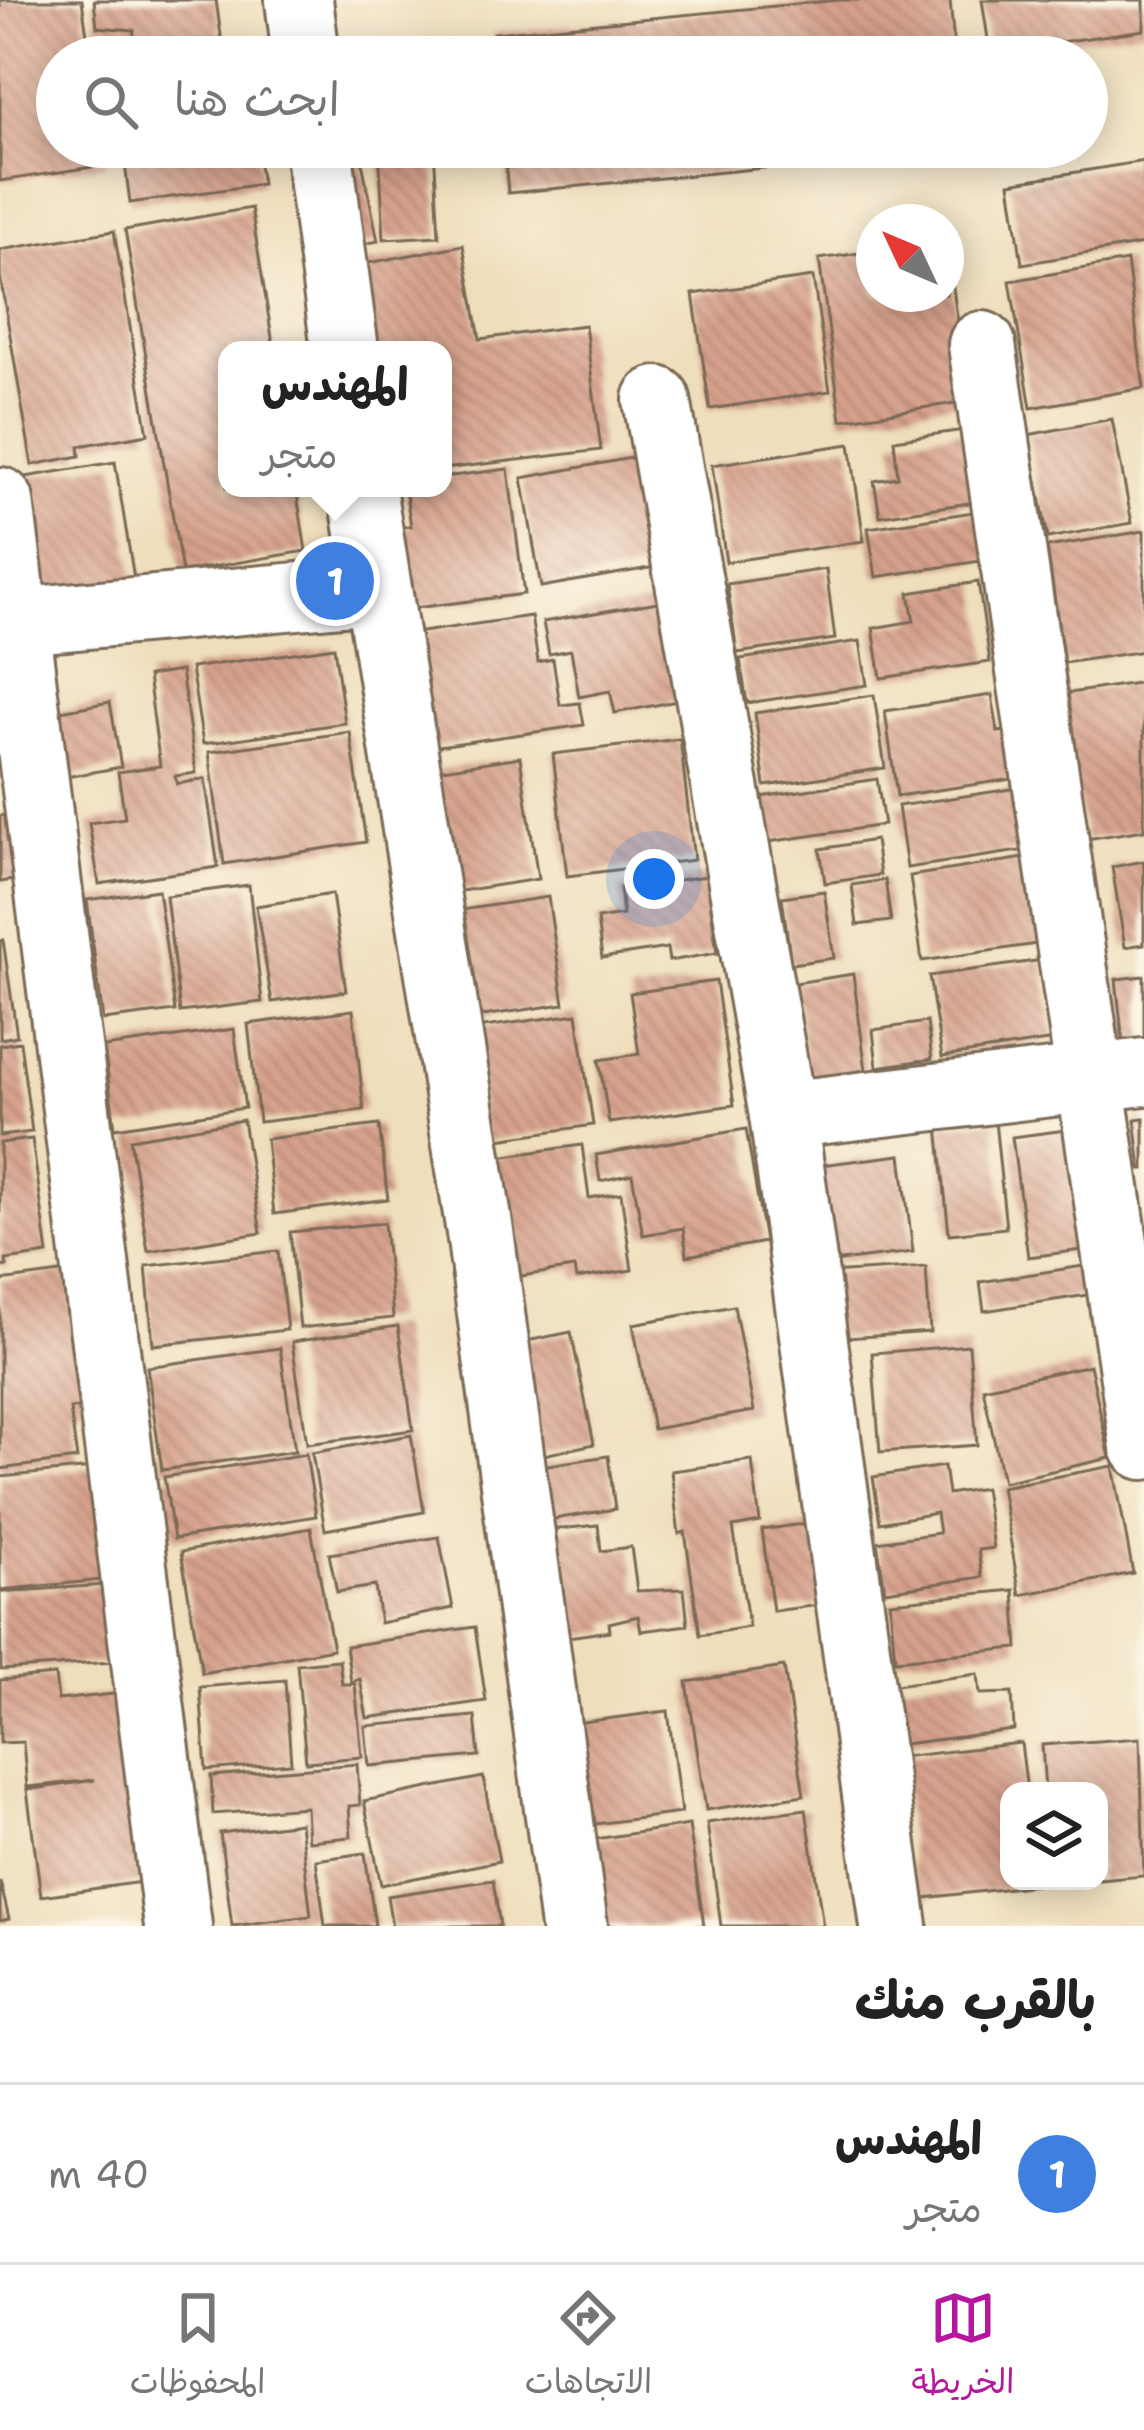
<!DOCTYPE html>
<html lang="ar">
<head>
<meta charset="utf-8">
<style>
  :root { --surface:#fff; --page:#f2f2f2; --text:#222; --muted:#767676; --line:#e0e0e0; --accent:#b5179e }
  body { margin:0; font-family:"Shantell Sans","Playpen Sans Arabic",sans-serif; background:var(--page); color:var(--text); direction:rtl }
  .controls { position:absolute; right:36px; bottom:36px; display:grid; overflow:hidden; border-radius:24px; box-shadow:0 6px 30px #0003 }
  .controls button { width:108px; height:108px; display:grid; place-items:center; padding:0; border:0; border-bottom:3px solid var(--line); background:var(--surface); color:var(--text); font:60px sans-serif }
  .compass { position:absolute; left:856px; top:204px; width:108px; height:108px; border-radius:50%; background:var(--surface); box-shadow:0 6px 30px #0003; rotate:314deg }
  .you { position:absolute; left:654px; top:879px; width:42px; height:42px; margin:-30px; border:9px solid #fff; border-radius:50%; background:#1a73e8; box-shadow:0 0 0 18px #1a73e833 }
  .badge { display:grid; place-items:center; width:78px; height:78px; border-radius:50%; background:var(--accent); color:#fff; font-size:39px; font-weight:700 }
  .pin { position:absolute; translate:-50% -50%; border:6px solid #fff; box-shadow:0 3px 12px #0006 }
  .popup { position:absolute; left:218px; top:341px; width:234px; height:156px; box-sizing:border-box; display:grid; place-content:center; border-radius:24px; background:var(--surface); filter:drop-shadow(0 3px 9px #0005); font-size:39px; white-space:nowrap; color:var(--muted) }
  .popup b { font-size:45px; color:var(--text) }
  .popup::after { content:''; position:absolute; left:50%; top:100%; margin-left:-24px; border:24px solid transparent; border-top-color:var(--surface) }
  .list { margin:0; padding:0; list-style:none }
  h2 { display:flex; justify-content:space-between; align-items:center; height:156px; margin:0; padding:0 48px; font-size:51px }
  h2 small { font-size:39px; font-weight:400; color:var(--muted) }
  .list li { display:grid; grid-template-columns:78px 1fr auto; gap:36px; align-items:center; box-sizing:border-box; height:180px; padding:0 48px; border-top:3px solid var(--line) }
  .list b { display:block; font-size:45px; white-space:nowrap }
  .list p { margin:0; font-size:39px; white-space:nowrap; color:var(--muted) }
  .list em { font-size:39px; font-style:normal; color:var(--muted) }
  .icon { flex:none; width:66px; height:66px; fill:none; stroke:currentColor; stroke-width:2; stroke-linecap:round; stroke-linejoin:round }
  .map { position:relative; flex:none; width:1144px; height:1926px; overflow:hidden; direction:ltr }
  .search { position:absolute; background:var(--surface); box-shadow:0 6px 30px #0003; left:36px; right:36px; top:36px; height:132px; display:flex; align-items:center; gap:30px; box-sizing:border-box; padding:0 42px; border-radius:66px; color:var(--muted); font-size:45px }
  .sheet { height:336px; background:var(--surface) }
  nav { display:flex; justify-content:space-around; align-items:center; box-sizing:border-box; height:168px; border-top:3px solid var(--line); background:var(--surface); font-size:33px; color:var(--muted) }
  nav a { display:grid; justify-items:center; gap:6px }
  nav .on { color:var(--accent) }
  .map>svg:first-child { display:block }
  .building { fill:url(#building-back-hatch) }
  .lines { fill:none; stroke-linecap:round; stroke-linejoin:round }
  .minor-casing { stroke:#7a6955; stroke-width:72 }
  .minor { stroke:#fff; stroke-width:66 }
</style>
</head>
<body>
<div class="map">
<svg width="1144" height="1926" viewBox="0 0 1144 1926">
  <defs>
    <pattern id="building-back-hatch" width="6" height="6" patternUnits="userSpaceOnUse" patternTransform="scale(3)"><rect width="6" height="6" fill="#d7a28d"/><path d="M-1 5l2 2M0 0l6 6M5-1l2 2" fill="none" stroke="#b08473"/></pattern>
  </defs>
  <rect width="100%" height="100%" fill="#fcf5e5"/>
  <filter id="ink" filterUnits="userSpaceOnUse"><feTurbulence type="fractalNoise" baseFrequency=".00833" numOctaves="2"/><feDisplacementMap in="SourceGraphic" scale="24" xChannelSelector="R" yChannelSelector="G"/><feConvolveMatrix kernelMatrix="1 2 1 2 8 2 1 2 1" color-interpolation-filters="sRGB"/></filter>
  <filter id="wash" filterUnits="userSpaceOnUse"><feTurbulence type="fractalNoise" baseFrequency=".004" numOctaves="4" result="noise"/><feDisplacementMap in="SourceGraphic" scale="48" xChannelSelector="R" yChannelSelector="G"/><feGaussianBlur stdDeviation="2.7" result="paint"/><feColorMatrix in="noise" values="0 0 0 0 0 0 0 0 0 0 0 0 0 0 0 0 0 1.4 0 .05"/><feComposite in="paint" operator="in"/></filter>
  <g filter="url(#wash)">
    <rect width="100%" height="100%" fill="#efdebc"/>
    <g id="blocks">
      <g class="building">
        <path d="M0,0H82L90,57H57V147H103L106,165L0,181Z"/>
        <path d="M94,0H216L224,57H132L134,30L97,27Z"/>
        <path d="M839,0H950L955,57H496L493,33Z"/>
        <path d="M982,0H1144V30L990,52Z"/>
        <path d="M123,147H256L262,184L130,203Z"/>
        <path d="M338,147H359L378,241L344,248Z"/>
        <path d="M379,147H434L439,236L384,239Z"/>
        <path d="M504,147H947L948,150L508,193Z"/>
        <path d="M1144,161V244L1022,264L1010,183Z"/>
        <path d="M251,208L274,350H227V488H296L306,551L182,572L125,230Z"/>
        <path d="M114,231L148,434L79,446L80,456L32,465L0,276V250Z"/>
        <path d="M463,245L480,339L585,325L601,450L443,469V350H357L342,268Z"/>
        <path d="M874,251V294H946L949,260L969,401L841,420L819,259Z"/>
        <path d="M1127,261L1144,388L1031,408L1010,281Z"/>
        <path d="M813,277L830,391L710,409L693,294Z"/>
        <path d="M1112,419L1132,523L1048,538L1028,435Z"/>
        <path d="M972,429L983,501L880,516L874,481L898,477L894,440Z"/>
        <path d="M850,444L864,541L726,562L712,465Z"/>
        <path d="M642,456L661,566L541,587L522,478Z"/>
        <path d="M115,462L136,591L35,608L14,479Z"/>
        <path d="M508,469L524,594L407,609L396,528L411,526L405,488H443V477Z"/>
        <path d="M993,509L1000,558L876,577L868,528Z"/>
        <path d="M1144,531V651L1064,663L1047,547Z"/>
        <path d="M826,569L835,639L737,653L727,584Z"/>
        <path d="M978,582L990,662L881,678L873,628L914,621L909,593Z"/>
        <path d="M658,602L662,625L675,622L687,699L615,713L610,691L579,697L571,650L549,654L543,622Z"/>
        <path d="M531,616L538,662L553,659L560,705L580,703L584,725L432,747L401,635Z"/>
        <path d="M860,641L867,685L747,703L740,659Z"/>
        <path d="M334,647L345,723L203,744L191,668Z"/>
        <path d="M181,671L196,773L175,776L177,784L205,779L218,867L99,884L89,823L125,818L118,772L160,766L148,676Z"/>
        <path d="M1144,682V830L1086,839L1056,695Z"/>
        <path d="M874,695L885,768L765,786L755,713Z"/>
        <path d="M992,695L998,732L1026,728L1033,776L897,796L885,711Z"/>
        <path d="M110,702L121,767L66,777L55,712Z"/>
        <path d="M350,732L366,842L224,864L209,752Z"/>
        <path d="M680,739L694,860L567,876L553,754Z"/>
        <path d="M520,757L538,879L442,894L424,772Z"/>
        <path d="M877,779L884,825L768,842L761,797Z"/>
        <path d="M1031,786L1040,848L907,868L898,806Z"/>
        <path d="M19,813L28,878L0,882V816Z"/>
        <path d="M875,840L880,875L825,883L820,849Z"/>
        <path d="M1037,856L1050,942L922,961L910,876Z"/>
        <path d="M1144,861V944L1125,947L1112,867Z"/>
        <path d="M707,876L717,953L669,961L667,948L602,958L597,919L623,915L620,888Z"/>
        <path d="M885,880L891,921L857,925L852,885Z"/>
        <path d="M249,885L262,1002L180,1012L166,896Z"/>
        <path d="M158,890L175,1011L103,1020L87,900Z"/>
        <path d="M824,891L834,958L791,964L782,897Z"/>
        <path d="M332,894L346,991L272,1002L256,906Z"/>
        <path d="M548,897L564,1004L456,1020L441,913Z"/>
        <path d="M3,940L17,1036L0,1039V941Z"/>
        <path d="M1043,960L1054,1040L942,1057L929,976Z"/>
        <path d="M853,974L866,1070L808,1079L795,983Z"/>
        <path d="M1144,976V1041L1123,1043L1116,979Z"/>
        <path d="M716,981L734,1105L609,1123L599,1060L639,1054L630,993Z"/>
        <path d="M353,1010L364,1110L259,1122L248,1024Z"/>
        <path d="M577,1014L593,1125L485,1141L470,1029Z"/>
        <path d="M927,1022L932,1059L877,1067L873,1030Z"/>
        <path d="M234,1029L245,1108L115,1128L104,1047Z"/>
        <path d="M20,1042L32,1132L0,1136V1045Z"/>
        <path d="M1144,1118V1169H1141L1135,1119Z"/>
        <path d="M243,1120L261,1233L148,1251L130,1139Z"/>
        <path d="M995,1121L1006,1228L949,1234L938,1126Z"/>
        <path d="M379,1125L388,1199L274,1214L266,1139Z"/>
        <path d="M746,1129L765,1242L687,1256L683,1228L643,1235L632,1174L600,1181L596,1155Z"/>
        <path d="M1074,1129L1090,1249L1028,1257L1012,1137Z"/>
        <path d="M32,1139L48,1254L6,1260L7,1266L0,1267V1143Z"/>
        <path d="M582,1145L589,1198L621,1193L632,1270L576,1279L574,1268L508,1278L492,1158Z"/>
        <path d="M901,1155L913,1252L832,1262L820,1165Z"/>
        <path d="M384,1223L393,1318L300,1328L290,1232Z"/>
        <path d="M278,1251L287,1330L153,1345L146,1266Z"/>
        <path d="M1090,1265L1094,1294L984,1311L980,1282Z"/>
        <path d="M926,1267L930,1332L833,1339L829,1273Z"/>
        <path d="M68,1272L84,1407L70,1409L77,1459L0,1469V1281Z"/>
        <path d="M734,1306L754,1411L653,1429L633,1324Z"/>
        <path d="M398,1326L413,1430L307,1444L292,1342Z"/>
        <path d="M571,1332L594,1444L530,1458L507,1345Z"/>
        <path d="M969,1345L977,1445L880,1452L872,1353Z"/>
        <path d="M280,1348L295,1451L162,1470L147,1367Z"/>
        <path d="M1090,1365L1110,1458L1003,1482L983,1388Z"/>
        <path d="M411,1435L424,1512L325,1530L312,1453Z"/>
        <path d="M306,1454L316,1516L174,1539L164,1477Z"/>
        <path d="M608,1456L615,1509L536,1522L528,1468Z"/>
        <path d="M752,1460L760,1522L733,1527L749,1627L700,1635L685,1532L679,1534L671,1471Z"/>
        <path d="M944,1466L948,1494L984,1488L993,1548L978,1550L982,1577L885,1591L877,1542L939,1533L936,1513L880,1523L873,1477Z"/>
        <path d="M1113,1466L1133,1573L1020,1595L1001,1487Z"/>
        <path d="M103,1467L113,1579L0,1590V1477Z"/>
        <path d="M816,1522L828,1604L773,1611L762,1530Z"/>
        <path d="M598,1525L601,1551L631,1547L637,1591L684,1589L688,1625L641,1631L638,1616L609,1623L610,1631L561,1638L549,1530Z"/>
        <path d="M311,1528L333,1649L202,1673L181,1552Z"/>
        <path d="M439,1537L453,1608L380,1623L375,1586L337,1592L329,1554Z"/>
        <path d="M121,1584L126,1661L1,1670L0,1592Z"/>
        <path d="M1014,1590L1018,1648L895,1660L890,1602Z"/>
        <path d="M475,1627L486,1701L367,1718L360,1679L351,1682L346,1646Z"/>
        <path d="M339,1660L342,1684H355L362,1757L306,1762L297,1664Z"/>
        <path d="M784,1667L804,1795L706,1810L687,1682Z"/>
        <path d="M978,1674L980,1694L1012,1693L1014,1730L903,1744L895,1685Z"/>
        <path d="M55,1675L58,1700L132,1692L156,1880L41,1896L27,1790L95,1780L27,1787L23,1742L0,1743V1680Z"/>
        <path d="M285,1680L291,1763L206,1770L200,1687Z"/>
        <path d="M668,1711L681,1813L572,1827L559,1725Z"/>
        <path d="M475,1716L479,1756L369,1766L365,1726Z"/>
        <path d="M1140,1738L1144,1876L1099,1880V1791H1045L1042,1745Z"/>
        <path d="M1021,1743L1027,1791H1009V1881H1036L1037,1885L915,1899L901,1757Z"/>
        <path d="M357,1764L360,1805L349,1806L351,1837L308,1841L306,1807L213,1814L211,1776Z"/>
        <path d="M483,1777L499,1861L381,1885L364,1801Z"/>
        <path d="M806,1809L823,1926H721L707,1823Z"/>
        <path d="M300,1823L311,1916L232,1926L220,1833Z"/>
        <path d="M689,1825L704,1926H594L582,1841Z"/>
        <path d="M365,1853L375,1926H325L316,1860Z"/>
        <path d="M493,1880L500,1926H392L387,1896Z"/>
        <path d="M0,1881L9,1919L0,1921Z"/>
      </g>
    </g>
  </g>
  <g filter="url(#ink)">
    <use href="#blocks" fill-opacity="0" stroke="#7a6955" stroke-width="3"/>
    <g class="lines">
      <defs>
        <g id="minor">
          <path d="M299,0L306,57"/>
          <path d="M318,147L345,350"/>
          <path d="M982,345L1144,1446"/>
          <path d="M657,400L783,1115L894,1926"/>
          <path d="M362,488L480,1232L574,1926"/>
          <path d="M0,501L178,1926"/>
          <path d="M0,623L376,589"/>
          <path d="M783,1115L1144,1072"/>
        </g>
      </defs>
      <use href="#minor" class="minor-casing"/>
      <use href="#minor" class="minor"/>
    </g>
  </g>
</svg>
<div class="controls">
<button><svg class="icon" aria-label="layers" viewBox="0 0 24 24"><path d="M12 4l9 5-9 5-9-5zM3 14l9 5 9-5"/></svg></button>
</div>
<svg class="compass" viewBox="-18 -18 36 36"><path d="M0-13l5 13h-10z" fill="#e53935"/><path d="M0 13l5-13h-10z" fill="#767676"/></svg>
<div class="you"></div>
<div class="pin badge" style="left:335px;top:581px;background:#3f7fe0">1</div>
<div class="popup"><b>المهندس</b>متجر</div>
<div class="search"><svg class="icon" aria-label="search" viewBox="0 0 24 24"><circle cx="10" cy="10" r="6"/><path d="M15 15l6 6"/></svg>ابحث هنا</div>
</div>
<section class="sheet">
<h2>بالقرب منك<small></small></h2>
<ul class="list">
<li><span class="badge" style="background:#3f7fe0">1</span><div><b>المهندس</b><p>متجر</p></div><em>40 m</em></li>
</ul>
</section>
<nav>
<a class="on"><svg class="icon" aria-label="map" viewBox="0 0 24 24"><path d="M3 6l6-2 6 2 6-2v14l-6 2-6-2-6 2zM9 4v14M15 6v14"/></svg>الخريطة</a>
<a><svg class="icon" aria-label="directions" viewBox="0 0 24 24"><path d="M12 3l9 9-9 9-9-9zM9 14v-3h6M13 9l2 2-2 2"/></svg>الاتجاهات</a>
<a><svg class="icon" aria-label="saved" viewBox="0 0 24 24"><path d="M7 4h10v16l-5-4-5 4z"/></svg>المحفوظات</a>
</nav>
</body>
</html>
